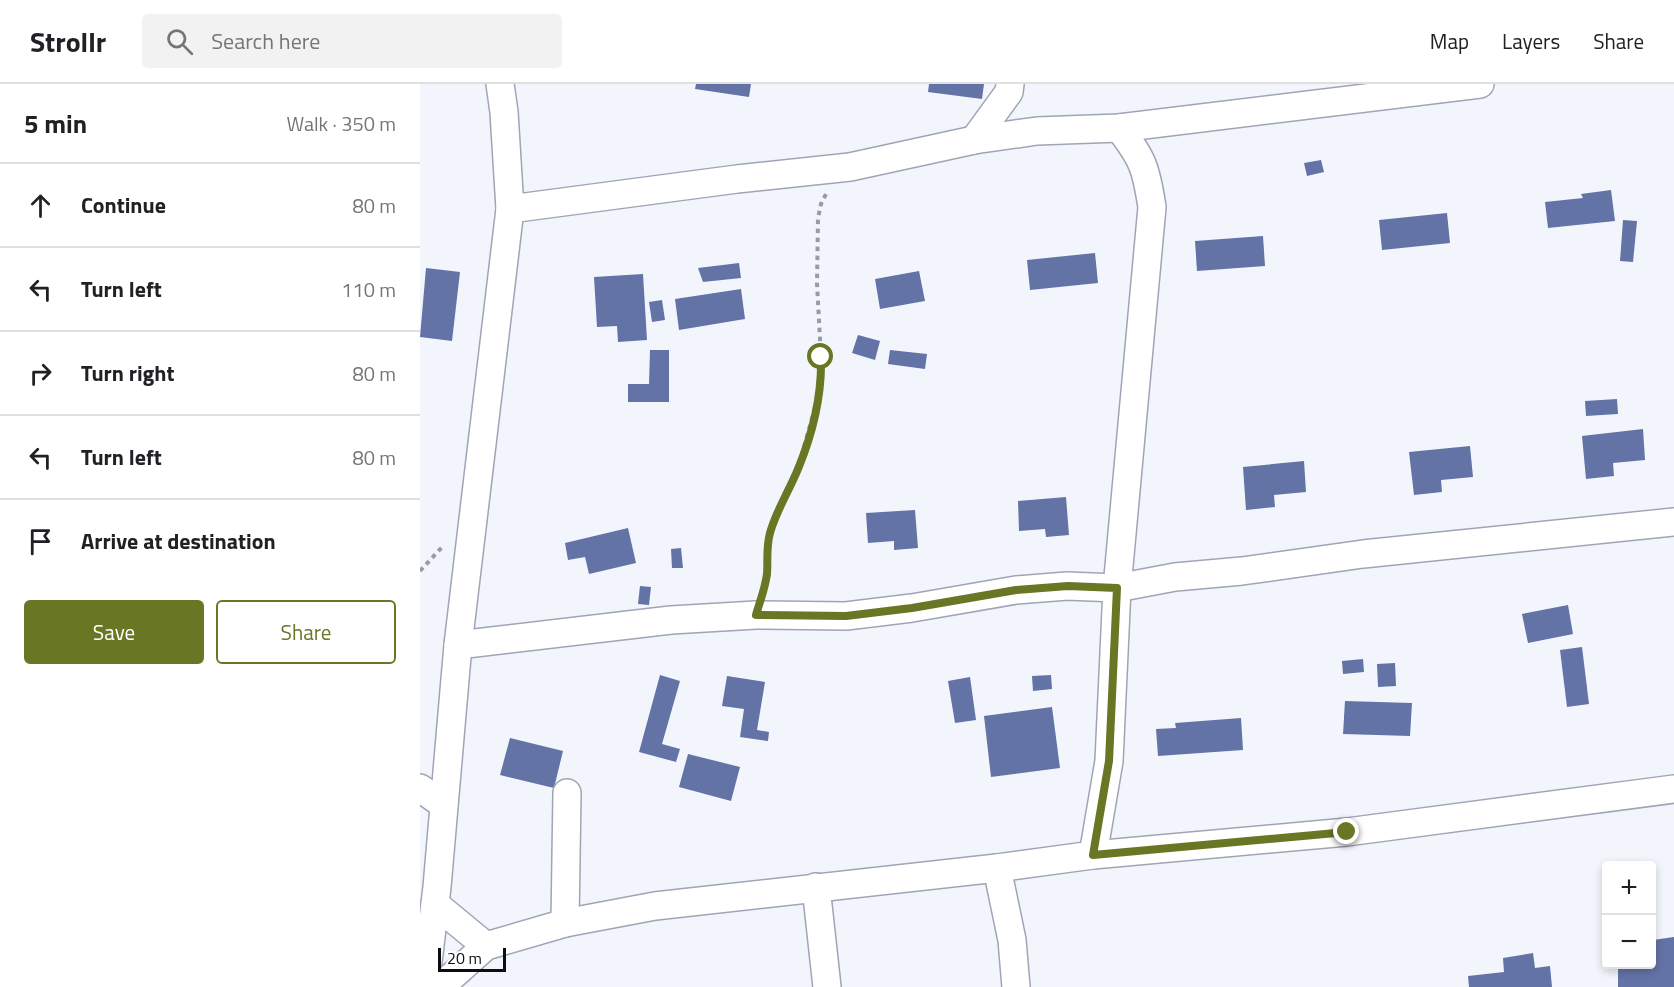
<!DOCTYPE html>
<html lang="en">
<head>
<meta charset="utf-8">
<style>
  :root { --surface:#fff; --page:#f2f2f2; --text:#202124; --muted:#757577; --line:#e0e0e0; --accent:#697724 }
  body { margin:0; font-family:"Titillium Web",sans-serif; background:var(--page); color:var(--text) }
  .controls { position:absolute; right:18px; bottom:18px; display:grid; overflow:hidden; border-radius:6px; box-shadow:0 3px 9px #0003 }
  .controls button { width:54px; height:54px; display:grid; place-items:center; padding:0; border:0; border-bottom:2px solid var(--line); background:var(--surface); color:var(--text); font:30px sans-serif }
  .scale { position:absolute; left:18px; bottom:15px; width:68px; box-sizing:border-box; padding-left:6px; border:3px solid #0b0d13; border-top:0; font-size:16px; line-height:21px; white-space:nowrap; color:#0b0d13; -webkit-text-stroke:4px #fff; paint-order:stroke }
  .stop { position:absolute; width:18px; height:18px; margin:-14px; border:4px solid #697724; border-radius:50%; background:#fff }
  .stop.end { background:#697724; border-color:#fff; box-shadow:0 2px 6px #0008 }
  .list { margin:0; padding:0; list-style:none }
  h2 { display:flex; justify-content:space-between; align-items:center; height:78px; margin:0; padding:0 24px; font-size:26px }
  h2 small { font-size:20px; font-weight:400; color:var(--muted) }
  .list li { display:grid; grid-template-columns:39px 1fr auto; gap:18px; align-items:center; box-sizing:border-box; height:84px; padding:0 24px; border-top:2px solid var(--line) }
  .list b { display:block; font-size:22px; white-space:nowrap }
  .list em { font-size:20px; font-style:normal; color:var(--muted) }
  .actions { display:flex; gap:12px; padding:18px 24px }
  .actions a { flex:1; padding:14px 0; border:2px solid var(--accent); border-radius:6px; text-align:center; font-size:21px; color:var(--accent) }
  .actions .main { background:var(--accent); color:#fff }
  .icon { flex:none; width:33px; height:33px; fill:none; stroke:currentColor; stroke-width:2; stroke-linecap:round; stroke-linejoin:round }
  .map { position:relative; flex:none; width:1254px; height:903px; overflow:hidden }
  header { display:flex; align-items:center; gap:36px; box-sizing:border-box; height:84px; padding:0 30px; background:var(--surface); border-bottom:2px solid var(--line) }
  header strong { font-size:28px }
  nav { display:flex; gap:33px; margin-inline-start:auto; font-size:21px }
  .search { width:420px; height:54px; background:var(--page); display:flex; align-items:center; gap:15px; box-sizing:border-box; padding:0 21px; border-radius:6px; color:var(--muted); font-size:22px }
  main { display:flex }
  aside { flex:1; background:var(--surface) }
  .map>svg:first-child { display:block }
  .building { fill:#6373a5 }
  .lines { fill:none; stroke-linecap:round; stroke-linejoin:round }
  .minor-casing { stroke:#9fa5b5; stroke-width:30 }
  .path { stroke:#999ba3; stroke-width:4; stroke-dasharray:4.5 4.5; stroke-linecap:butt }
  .minor { stroke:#fff; stroke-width:27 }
  .route { stroke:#697724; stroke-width:8 }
</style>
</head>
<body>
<header>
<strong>Strollr</strong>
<div class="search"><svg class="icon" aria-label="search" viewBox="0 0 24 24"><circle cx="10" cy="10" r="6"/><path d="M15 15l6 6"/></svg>Search here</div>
<nav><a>Map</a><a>Layers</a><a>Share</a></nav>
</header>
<main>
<aside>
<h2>5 min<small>Walk · 350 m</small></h2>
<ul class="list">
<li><svg class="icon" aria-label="ahead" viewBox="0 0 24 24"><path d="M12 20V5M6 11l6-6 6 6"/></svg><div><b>Continue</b></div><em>80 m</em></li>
<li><svg class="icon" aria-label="left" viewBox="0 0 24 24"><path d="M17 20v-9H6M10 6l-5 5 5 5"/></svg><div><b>Turn left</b></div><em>110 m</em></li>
<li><svg class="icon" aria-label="right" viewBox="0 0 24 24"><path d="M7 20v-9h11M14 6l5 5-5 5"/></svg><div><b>Turn right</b></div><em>80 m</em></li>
<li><svg class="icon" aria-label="left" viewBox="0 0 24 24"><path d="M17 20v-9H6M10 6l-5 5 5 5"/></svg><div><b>Turn left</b></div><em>80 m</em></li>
<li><svg class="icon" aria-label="arrive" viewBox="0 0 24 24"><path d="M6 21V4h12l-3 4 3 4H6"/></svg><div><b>Arrive at destination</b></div></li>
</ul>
<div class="actions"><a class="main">Save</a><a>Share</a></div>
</aside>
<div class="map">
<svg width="1254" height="903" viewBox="0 0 1254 903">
  <rect width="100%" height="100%" fill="#f3f5fd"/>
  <g class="building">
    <path d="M276,0H331L329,13L275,5Z"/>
    <path d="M509,0H564L562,15L508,8Z"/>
    <path d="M901,76L904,88L887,92L884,79Z"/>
    <path d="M1191,106L1195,137L1128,144L1125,118L1163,114L1161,110Z"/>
    <path d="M1027,129L1030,159L962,166L959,136Z"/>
    <path d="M1203,136L1217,137L1213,178L1200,177Z"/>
    <path d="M843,152L845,182L777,187L775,157Z"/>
    <path d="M675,169L678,199L610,206L607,176Z"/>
    <path d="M319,179L321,194L283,198L278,184Z"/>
    <path d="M6,184L40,188L32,257L0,253Z"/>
    <path d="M499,187L505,217L460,225L455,195Z"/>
    <path d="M223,190L227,256L198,258L197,242L177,243L174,193Z"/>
    <path d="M321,205L325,235L259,246L255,215Z"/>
    <path d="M242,216L245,236L232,238L229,218Z"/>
    <path d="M438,251L460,257L455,276L432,269Z"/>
    <path d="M230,266H249V318H208V300H229Z"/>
    <path d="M470,266L507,270L505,285L468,280Z"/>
    <path d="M1197,315L1198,330L1166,332L1165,317Z"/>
    <path d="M1223,345L1225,376L1193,379L1194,392L1166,395L1162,352Z"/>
    <path d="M1050,362L1053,393L1021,396L1022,408L994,411L989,368Z"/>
    <path d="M884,377L886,408L854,411L855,423L826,426L823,383Z"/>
    <path d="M646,413L649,451L626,453L625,445L599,447L598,417Z"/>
    <path d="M495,426L498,464L474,466V457L448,459L446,429Z"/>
    <path d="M208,444L216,479L169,490L165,473L148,476L145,459Z"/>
    <path d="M261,464L263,484H252L251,465Z"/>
    <path d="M220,502L231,503L229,521L218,520Z"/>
    <path d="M1148,521L1153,550L1108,559L1102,530Z"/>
    <path d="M1162,563L1169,620L1147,623L1140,566Z"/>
    <path d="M943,575L944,588L923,590L922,577Z"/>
    <path d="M975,579L976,602L958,603L957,580Z"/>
    <path d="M240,591L260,597L242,660L260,665L256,678L219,668Z"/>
    <path d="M631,591L632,605L613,607L612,592Z"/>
    <path d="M307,592L345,598L337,646L349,648L348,657L320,653L324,625L302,622Z"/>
    <path d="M550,593L556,636L535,639L528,597Z"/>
    <path d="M925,617L992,619L990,652L923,650Z"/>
    <path d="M632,623L640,684L571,693L564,632Z"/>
    <path d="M821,634L823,666L738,672L736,645L756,644L755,639Z"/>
    <path d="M90,654L143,667L134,704L80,691Z"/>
    <path d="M268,670L320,683L311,717L259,703Z"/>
    <path d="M1254,853V903H1198V882L1232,880V859L1233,856Z"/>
    <path d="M1113,869L1115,884L1130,882L1132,903H1049L1048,892L1084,888L1083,874Z"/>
  </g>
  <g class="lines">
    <defs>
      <g id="minor">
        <path d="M554,56L589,8L590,0"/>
        <path d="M90,125L317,95L430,83L554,56L617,47L699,44L1060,0"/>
        <path d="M38,561L251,536L336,531L426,532L492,524L596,506L647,502L697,504L755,493L822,487L943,470L1254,438"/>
        <path d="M0,704L24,721"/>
        <path d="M673,771L689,677L697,504L732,123C726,84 723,75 699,44"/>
        <path d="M577,784L592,856L596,903"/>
        <path d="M396,803L407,903"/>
        <path d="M15,820L66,862"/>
        <path d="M145,839L147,709"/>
        <path d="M5,903L17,803L38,561L90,125L84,28L80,0"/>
        <path d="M20,903L66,862L145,839L235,822L577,784L673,771L927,748L1254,705"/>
      </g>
    </defs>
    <use href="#minor" class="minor-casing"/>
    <g class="path">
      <path d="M0,487L24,461"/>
      <path d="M343,508L347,488L346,465L350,450L355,433L378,384L400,306L402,291L397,200L398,134L401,120L406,110"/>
    </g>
    <use href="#minor" class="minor"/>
  </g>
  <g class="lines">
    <path class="route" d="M401,273C402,311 392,351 378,385C369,407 356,427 350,449C346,463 348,476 347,490C345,505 340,517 336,531L426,532L492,524L596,506L648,502L697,504L689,677L673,771L927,748"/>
  </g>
</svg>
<div class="controls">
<button>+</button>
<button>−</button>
</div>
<div class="scale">20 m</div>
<div class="stop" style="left:401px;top:273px"></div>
<div class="stop end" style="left:927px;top:748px"></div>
</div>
</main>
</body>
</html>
